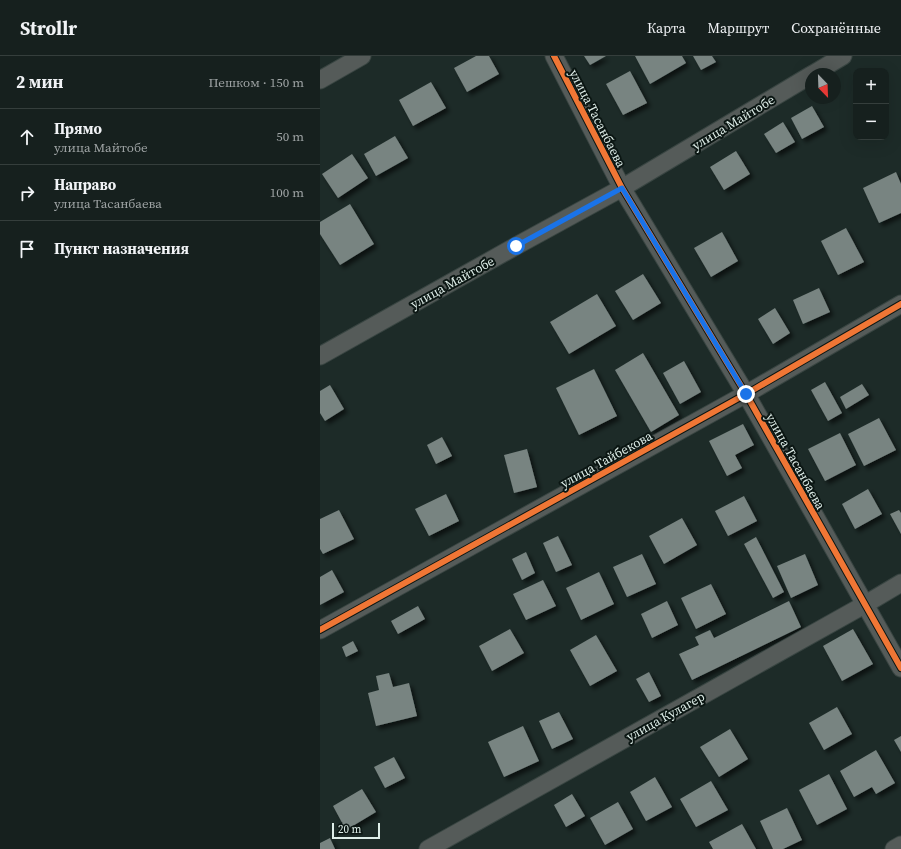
<!DOCTYPE html>
<html lang="ru">
<head>
<meta charset="utf-8">
<style>
  :root { --surface:#16201e; --page:#232d2b; --text:#f1f3f6; --muted:#9ea3a4; --line:#353e3c }
  body { margin:0; font-family:"Source Serif 4",serif; background:var(--page); color:var(--text) }
  .controls { position:absolute; right:12px; top:12px; display:grid; overflow:hidden; border-radius:8px; box-shadow:0 4px 16px #0002 }
  .controls button { width:36px; height:36px; display:grid; place-items:center; padding:0; border:0; border-bottom:1px solid var(--line); background:var(--surface); color:var(--text); font:20px sans-serif }
  .compass { position:absolute; left:485px; top:12px; width:36px; height:36px; border-radius:50%; background:var(--surface); box-shadow:0 4px 16px #0002; rotate:157deg }
  .scale { position:absolute; left:12px; bottom:10px; width:48px; box-sizing:border-box; padding-left:4px; border:2px solid #dfeee9; border-top:0; font-size:11px; line-height:14px; white-space:nowrap; color:#dfeee9; -webkit-text-stroke:3px #0b1613; paint-order:stroke }
  .stop { position:absolute; width:12px; height:12px; margin:-9px; border:3px solid #1a73e8; border-radius:50%; background:#fff }
  .stop.end { background:#1a73e8; border-color:#fff; box-shadow:0 1px 4px #0008 }
  .list { margin:0; padding:0; list-style:none }
  h2 { display:flex; justify-content:space-between; align-items:center; height:52px; margin:0; padding:0 16px; font-size:17px }
  h2 small { font-size:13px; font-weight:400; color:var(--muted) }
  .list li { display:grid; grid-template-columns:26px 1fr auto; gap:12px; align-items:center; box-sizing:border-box; height:56px; padding:0 16px; border-top:1px solid var(--line) }
  .list b { display:block; font-size:15px; white-space:nowrap }
  .list p { margin:0; font-size:13px; white-space:nowrap; color:var(--muted) }
  .list em { font-size:13px; font-style:normal; color:var(--muted) }
  .icon { flex:none; width:22px; height:22px; fill:none; stroke:currentColor; stroke-width:2; stroke-linecap:round; stroke-linejoin:round }
  .map { position:relative; flex:none; width:581px; height:793px; overflow:hidden }
  header { display:flex; align-items:center; gap:24px; box-sizing:border-box; height:56px; padding:0 20px; background:var(--surface); border-bottom:1px solid var(--line) }
  header strong { font-size:19px }
  nav { display:flex; gap:22px; margin-inline-start:auto; font-size:14px }
  main { display:flex }
  aside { flex:1; background:var(--surface) }
  .map>svg:first-child { display:block }
  .building { fill:#788481; filter:url(#shadow) }
  .lines { fill:none; stroke-linecap:round; stroke-linejoin:round }
  .street-casing { stroke:#394542; stroke-width:19 }
  .street { stroke:#555b59; stroke-width:17 }
  .cycleway-casing { stroke:#0b1613; stroke-width:8 }
  .cycleway { stroke:#f07635; stroke-width:6 }
  .route { stroke:#1a73e8; stroke-width:5 }
  .labels { text-anchor:middle; stroke-width:4; stroke-linejoin:round; paint-order:stroke }
  .street-label { font-size:13px; fill:#dfeee9; stroke:#0b1613 }
</style>
</head>
<body>
<header>
<strong>Strollr</strong>
<nav><a>Карта</a><a>Маршрут</a><a>Сохранённые</a></nav>
</header>
<main>
<aside>
<h2>2 мин<small>Пешком · 150 m</small></h2>
<ul class="list">
<li><svg class="icon" aria-label="ahead" viewBox="0 0 24 24"><path d="M12 20V5M6 11l6-6 6 6"/></svg><div><b>Прямо</b><p>улица Майтобе</p></div><em>50 m</em></li>
<li><svg class="icon" aria-label="right" viewBox="0 0 24 24"><path d="M7 20v-9h11M14 6l5 5-5 5"/></svg><div><b>Направо</b><p>улица Тасанбаева</p></div><em>100 m</em></li>
<li><svg class="icon" aria-label="arrive" viewBox="0 0 24 24"><path d="M6 21V4h12l-3 4 3 4H6"/></svg><div><b>Пункт назначения</b></div></li>
</ul>
</aside>
<div class="map">
<svg width="581" height="793" viewBox="0 0 581 793">
  <defs>
    <filter id="shadow"><feDropShadow dx="3.5" dy="3.5" stdDeviation="2" flood-color="#0009"/></filter>
  </defs>
  <rect width="100%" height="100%" fill="#1d2b28"/>
  <g class="building">
    <path d="M156,0H169L179,18L147,36L134,12Z"/>
    <path d="M264,0H286L270,9Z"/>
    <path d="M315,0H362L366,7L330,28Z"/>
    <path d="M373,0H392L396,6L381,14Z"/>
    <path d="M310,15L327,47L303,59L286,28Z"/>
    <path d="M111,26L126,52L93,70L79,44Z"/>
    <path d="M492,50L504,71L482,83L471,62Z"/>
    <path d="M463,66L475,86L456,97L444,78Z"/>
    <path d="M75,80L88,102L56,120L44,98Z"/>
    <path d="M416,95L430,118L404,134L390,111Z"/>
    <path d="M32,98L48,122L18,142L2,118Z"/>
    <path d="M576,116L581,128V157L559,167L543,132Z"/>
    <path d="M30,148L54,188L20,209L0,178V166Z"/>
    <path d="M526,172L544,206L518,219L501,185Z"/>
    <path d="M402,176L418,205L391,221L374,192Z"/>
    <path d="M323,218L341,247L313,264L295,235Z"/>
    <path d="M499,232L510,256L483,268L473,244Z"/>
    <path d="M277,238L296,270L249,298L230,266Z"/>
    <path d="M455,252L470,277L453,288L438,263Z"/>
    <path d="M323,297L359,359L331,376L295,314Z"/>
    <path d="M364,305L381,336L360,348L343,317Z"/>
    <path d="M274,313L297,360L259,379L236,332Z"/>
    <path d="M505,326L522,357L508,365L491,334Z"/>
    <path d="M542,328L549,339L526,353L520,341Z"/>
    <path d="M10,329L24,353L5,365L0,357V335Z"/>
    <path d="M559,362L576,394L544,410L528,378Z"/>
    <path d="M423,368L434,389L415,399L422,412L407,420L389,385Z"/>
    <path d="M520,377L536,409L505,425L488,393Z"/>
    <path d="M122,381L132,400L116,408L107,389Z"/>
    <path d="M207,393L217,431L194,437L184,399Z"/>
    <path d="M548,433L562,458L535,473L522,448Z"/>
    <path d="M126,438L139,465L109,480L95,453Z"/>
    <path d="M424,440L437,465L408,480L395,455Z"/>
    <path d="M19,454L34,483L3,498L0,493V463Z"/>
    <path d="M579,454L581,457V478L570,458Z"/>
    <path d="M362,462L377,489L344,508L329,480Z"/>
    <path d="M238,480L252,509L236,516L223,487Z"/>
    <path d="M436,481L464,536L453,542L424,488Z"/>
    <path d="M206,496L215,517L202,524L192,503Z"/>
    <path d="M322,498L336,528L307,541L293,511Z"/>
    <path d="M485,498L498,529L471,542L457,510Z"/>
    <path d="M12,514L24,536L0,549V521Z"/>
    <path d="M279,516L294,548L261,564L246,532Z"/>
    <path d="M223,524L236,550L206,564L193,538Z"/>
    <path d="M391,528L406,558L376,573L361,542Z"/>
    <path d="M347,545L358,569L332,582L321,558Z"/>
    <path d="M469,545L481,571L372,624L359,598L379,589L375,581L390,574L394,582Z"/>
    <path d="M98,550L105,563L78,578L71,565Z"/>
    <path d="M190,573L204,597L172,615L159,590Z"/>
    <path d="M533,573L553,608L522,625L503,590Z"/>
    <path d="M276,579L297,615L270,630L250,594Z"/>
    <path d="M33,585L38,595L26,601L22,591Z"/>
    <path d="M329,616L341,640L329,646L316,623Z"/>
    <path d="M69,617L73,631L89,627L97,660L56,670L48,637L59,634L56,620Z"/>
    <path d="M517,651L532,678L504,694L489,667Z"/>
    <path d="M239,656L253,683L232,693L219,665Z"/>
    <path d="M203,670L219,705L184,721L168,686Z"/>
    <path d="M410,673L428,703L399,721L380,691Z"/>
    <path d="M581,680V696L574,684Z"/>
    <path d="M556,694L575,727L556,738L552,731L534,741L520,715Z"/>
    <path d="M74,701L85,722L65,732L54,711Z"/>
    <path d="M509,718L527,753L497,769L479,734Z"/>
    <path d="M335,721L352,751L326,765L310,736Z"/>
    <path d="M391,725L408,754L376,771L360,743Z"/>
    <path d="M42,733L56,756L26,774L13,750Z"/>
    <path d="M252,738L265,760L246,771L234,749Z"/>
    <path d="M298,746L313,773L285,789L270,762Z"/>
    <path d="M467,752L482,784L463,793H453L440,765Z"/>
    <path d="M422,768L436,793H393L389,786Z"/>
    <path d="M10,782L15,793H0V787Z"/>
  </g>
  <g class="lines">
    <defs>
      <g id="street">
        <path d="M234,0L302,132L426,338L581,612"/>
        <path d="M493,18L523,0"/>
        <path d="M0,24L42,0"/>
        <path d="M0,300L196,190L302,132L491,19"/>
        <path d="M0,574L426,338L581,248"/>
        <path d="M108,793L544,549L581,527"/>
        <path d="M574,793L581,789"/>
      </g>
    </defs>
    <use href="#street" class="street-casing"/>
    <use href="#street" class="street"/>
    <defs>
      <g id="cycleway">
        <path d="M234,0L302,132L426,338L581,612"/>
        <path d="M0,574L426,338L581,248"/>
      </g>
    </defs>
    <use href="#cycleway" class="cycleway-casing"/>
    <use href="#cycleway" class="cycleway"/>
  </g>
  <g class="lines">
    <path class="route" d="M196,190L302,132L426,338"/>
  </g>
  <g class="labels">
    <g class="street-label">
      <text transform="translate(278 62) rotate(63)" y="5">улица Тасанбаева</text>
      <text transform="translate(413 66) rotate(-31)" y="5">улица Майтобе</text>
      <text transform="translate(132 226) rotate(-29)" y="5">улица Майтобе</text>
      <text transform="translate(286 403) rotate(-29)" y="5">улица Тайбекова</text>
      <text transform="translate(476 405) rotate(61)" y="5">улица Тасанбаева</text>
      <text transform="translate(345 660) rotate(-29)" y="5">улица Кулагер</text>
    </g>
  </g>
</svg>
<div class="controls">
<button>+</button>
<button>−</button>
</div>
<svg class="compass" viewBox="-18 -18 36 36"><path d="M0-13l5 13h-10z" fill="#e53935"/><path d="M0 13l5-13h-10z" fill="#9ea3a4"/></svg>
<div class="scale">20 m</div>
<div class="stop" style="left:196px;top:190px"></div>
<div class="stop end" style="left:426px;top:338px"></div>
</div>
</main>
</body>
</html>
